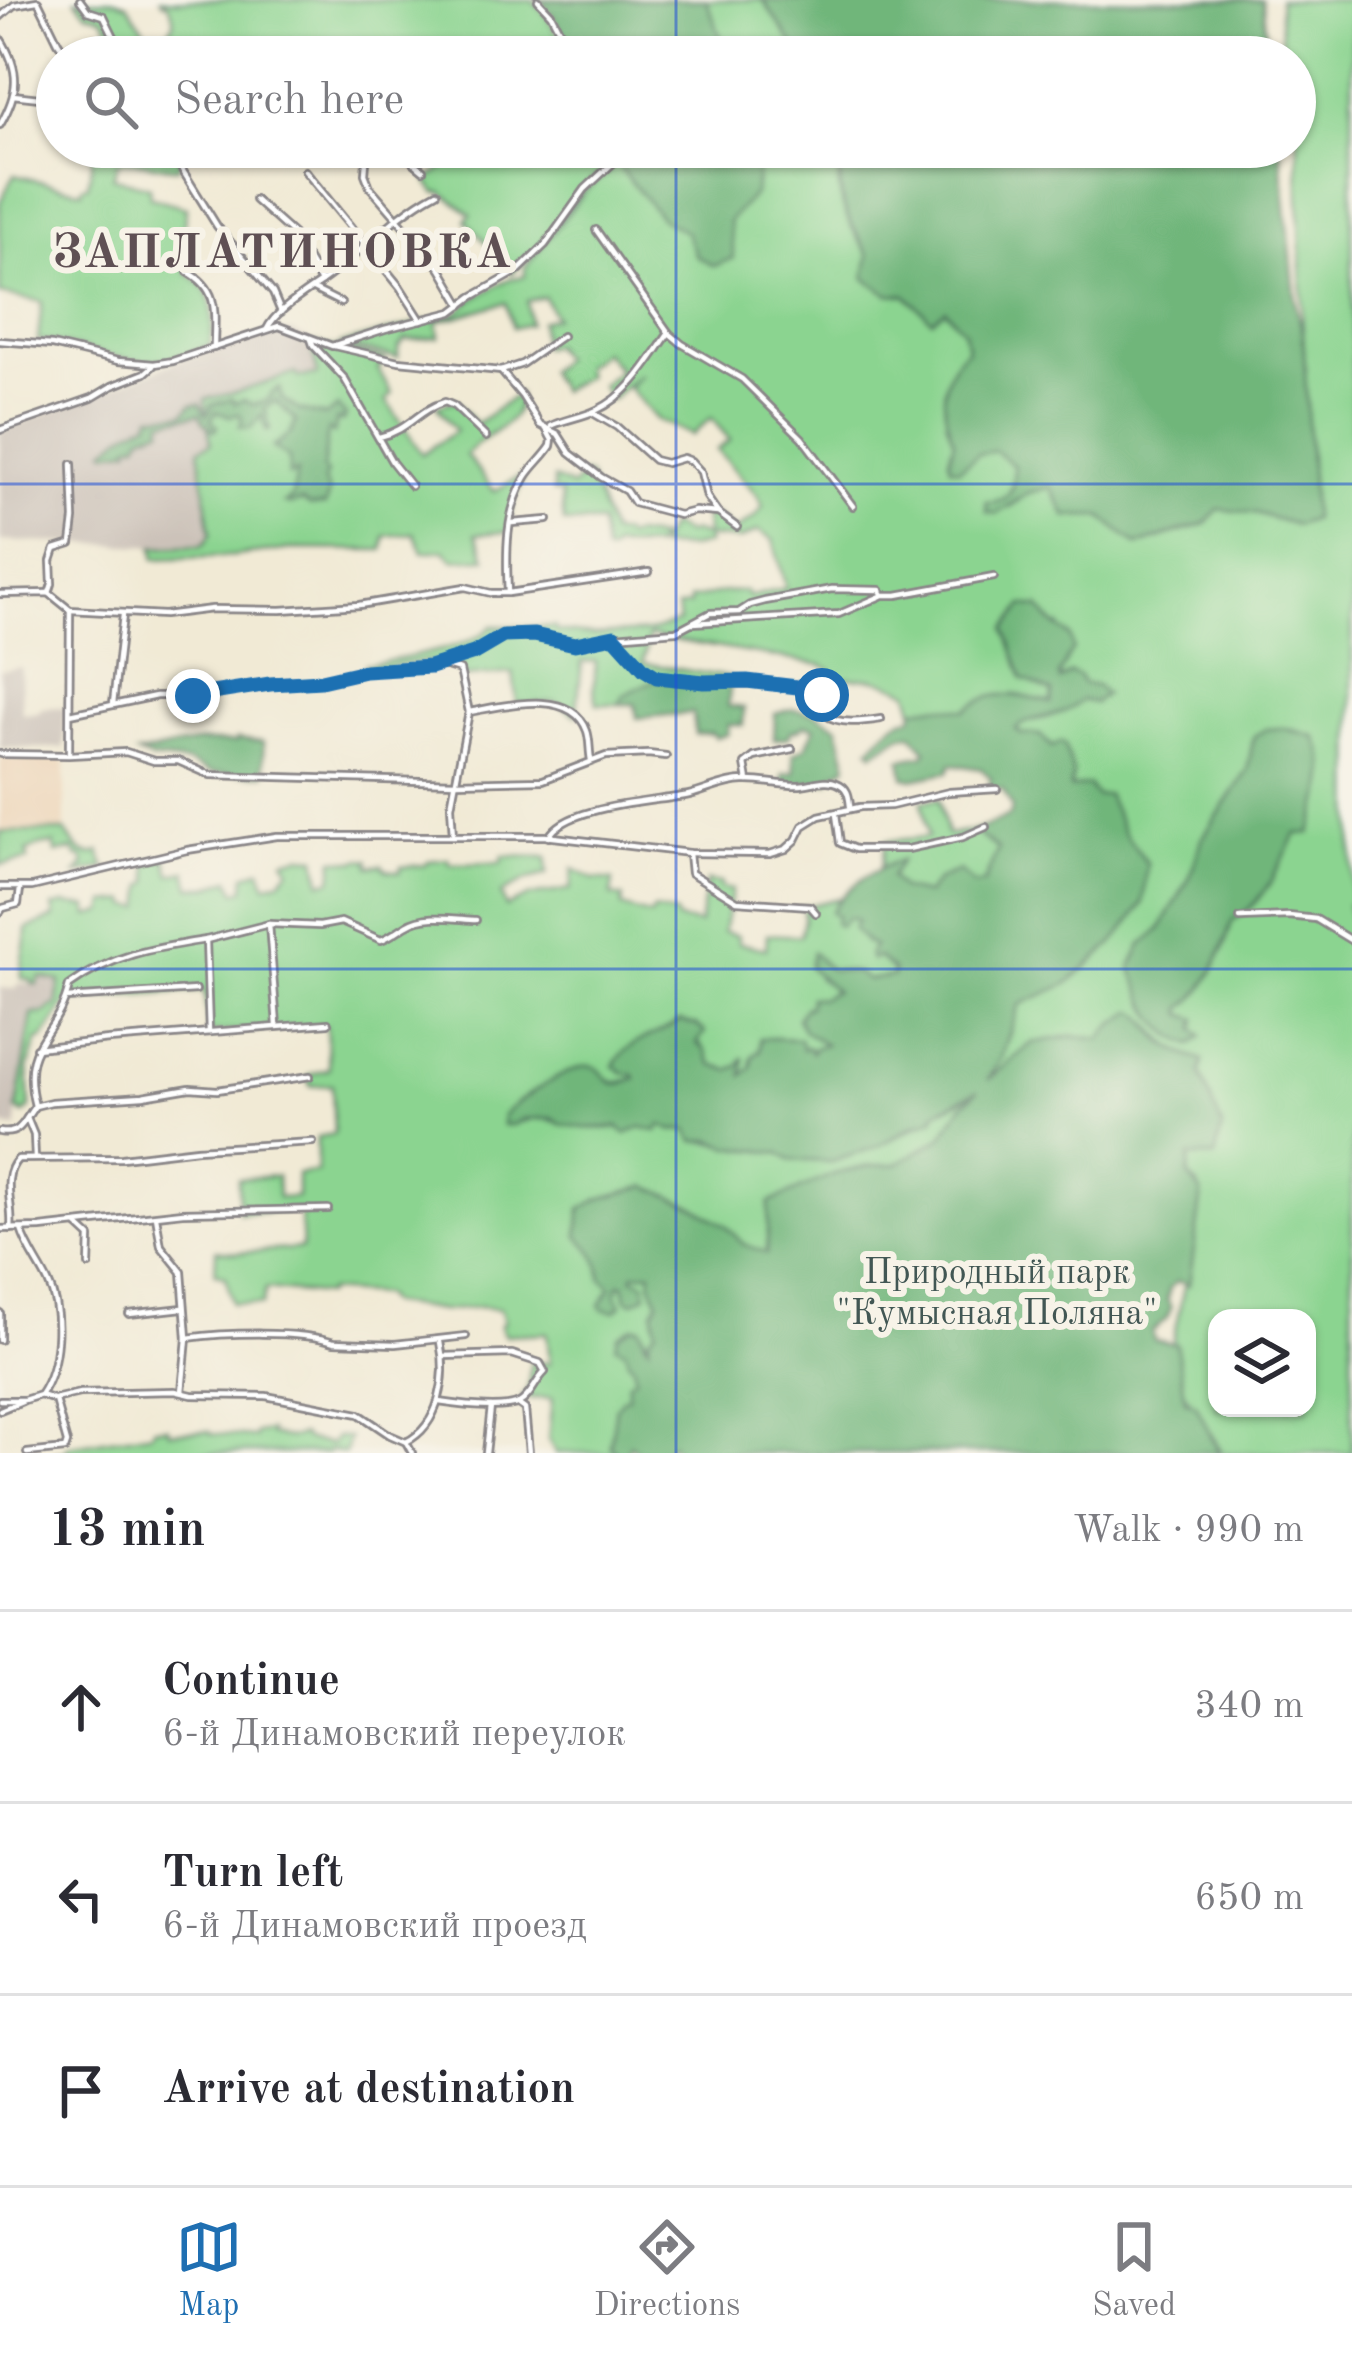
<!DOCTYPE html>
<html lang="en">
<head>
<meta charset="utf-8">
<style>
  :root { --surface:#fff; --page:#f2f2f3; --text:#2b2b33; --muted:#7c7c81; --line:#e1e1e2; --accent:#1f6fb2 }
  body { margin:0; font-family:"Old Standard TT",serif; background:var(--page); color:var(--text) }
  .controls { position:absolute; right:36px; bottom:36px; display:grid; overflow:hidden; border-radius:24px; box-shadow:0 3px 9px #0004 }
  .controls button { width:108px; height:108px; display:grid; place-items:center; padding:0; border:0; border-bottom:3px solid var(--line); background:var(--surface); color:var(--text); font:60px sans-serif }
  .stop { position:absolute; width:36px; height:36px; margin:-27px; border:9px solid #1f6fb2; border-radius:50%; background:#fff }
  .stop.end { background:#1f6fb2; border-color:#fff; box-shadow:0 3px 12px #0008 }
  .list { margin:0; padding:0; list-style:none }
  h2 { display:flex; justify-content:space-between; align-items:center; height:156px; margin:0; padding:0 48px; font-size:51px }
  h2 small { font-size:39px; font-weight:400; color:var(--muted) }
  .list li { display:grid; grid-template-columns:78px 1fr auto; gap:36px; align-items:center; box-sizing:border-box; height:192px; padding:0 48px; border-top:3px solid var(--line) }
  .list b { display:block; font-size:45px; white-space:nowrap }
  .list p { margin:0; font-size:39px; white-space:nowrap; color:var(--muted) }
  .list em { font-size:39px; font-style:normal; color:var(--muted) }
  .icon { flex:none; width:66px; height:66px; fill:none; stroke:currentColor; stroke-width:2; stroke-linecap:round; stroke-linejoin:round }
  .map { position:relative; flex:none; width:1352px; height:1453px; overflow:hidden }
  .search { position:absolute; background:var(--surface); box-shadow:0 3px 9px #0004; left:36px; right:36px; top:36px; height:132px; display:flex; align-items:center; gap:30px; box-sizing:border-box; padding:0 42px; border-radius:66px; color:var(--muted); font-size:45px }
  .sheet { height:732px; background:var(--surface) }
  nav { display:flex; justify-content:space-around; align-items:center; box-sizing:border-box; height:168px; border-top:3px solid var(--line); background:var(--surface); font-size:33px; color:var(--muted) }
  nav a { display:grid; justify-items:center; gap:6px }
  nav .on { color:var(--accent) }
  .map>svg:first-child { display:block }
  .built { fill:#eed7bb }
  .industrial { fill:#ccc2b9 }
  .green { fill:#8bd490; stroke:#567b66; stroke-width:3; fill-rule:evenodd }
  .forest { fill:#70b67a; stroke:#496c5a; stroke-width:3 }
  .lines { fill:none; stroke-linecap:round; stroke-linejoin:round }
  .street-casing { stroke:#8a8688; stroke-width:10 }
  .street { stroke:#fff; stroke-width:4.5 }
  .route { stroke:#1f6fb2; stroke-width:15 }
  .grid { fill:none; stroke:#1d4ed8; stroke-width:3; stroke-opacity:0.55 }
  .labels { text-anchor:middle; stroke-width:12; stroke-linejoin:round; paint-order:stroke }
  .park-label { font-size:36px; fill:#425754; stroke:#f7f3e8 }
  .district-label { font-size:48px; font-weight:bold; letter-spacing:3px; fill:#5f5054; stroke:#f7f3e8 }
</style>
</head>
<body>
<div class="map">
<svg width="1352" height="1453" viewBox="0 0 1352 1453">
  <rect width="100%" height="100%" fill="#f7f3e8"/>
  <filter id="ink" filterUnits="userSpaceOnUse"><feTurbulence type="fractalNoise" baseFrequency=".00833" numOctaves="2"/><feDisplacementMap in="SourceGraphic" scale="24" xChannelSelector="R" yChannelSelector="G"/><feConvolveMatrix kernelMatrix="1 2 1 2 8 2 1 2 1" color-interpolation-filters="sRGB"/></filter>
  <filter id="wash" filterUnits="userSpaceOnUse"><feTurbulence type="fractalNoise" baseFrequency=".004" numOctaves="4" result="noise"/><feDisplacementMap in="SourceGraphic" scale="48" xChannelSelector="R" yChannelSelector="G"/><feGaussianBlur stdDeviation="2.7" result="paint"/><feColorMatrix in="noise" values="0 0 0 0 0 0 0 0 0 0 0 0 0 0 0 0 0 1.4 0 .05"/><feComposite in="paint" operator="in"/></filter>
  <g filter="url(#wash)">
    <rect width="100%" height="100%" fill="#f1ead5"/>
    <path class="built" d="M0,758H65V831L0,832Z"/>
    <g class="industrial">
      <path d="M272,331L292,332L306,338L311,344L319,375L226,396L211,443L199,450L211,534L204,545L154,546L0,541V432L179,361Z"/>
      <path d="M21,667L22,714L40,712L41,708L64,707V748H0V670Z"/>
      <path d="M39,977L60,980L58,1006L45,1014L32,1015L17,1109V1128L0,1126V988L16,989L19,983L36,984Z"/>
    </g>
    <g class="green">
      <path d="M76,0H112L127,4L148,35L137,45L145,57H131L102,17L86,12Z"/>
      <path d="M161,0H533L546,15L570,57H169L158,43C173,27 180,22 166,2L163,3Z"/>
      <path d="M540,0H763L796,49L812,57H576L552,14Z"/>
      <path d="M1279,0H1352V904L1347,905L1352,922V1453H1223L1179,1383L1173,1340L1198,1219V1185L1188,1176L1190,1156H1215L1222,1127L1200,1073L1203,1061C1179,1053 1162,1043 1148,1021L1113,1025L1100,1039L1071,1036L962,1106L941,1138L896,1164L870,1166L768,1254L743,1244L726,1226L647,1186L599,1199L579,1236C591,1248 601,1259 601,1277L612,1287L609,1294L616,1295L619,1285L624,1284L627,1299L634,1273L651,1272L652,1285L659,1301L654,1311L656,1331L650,1347L640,1327L625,1350L628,1360L635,1366V1378L610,1445L618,1453H556L548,1440L552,1398H522L528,1388L531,1362L550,1363L547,1333L504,1335L500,1327L504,1320L500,1309L479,1307L442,1311L388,1303L382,1295L327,1291L325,1295L266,1289L262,1305L232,1303L226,1277L215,1273L216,1250L236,1253L302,1248L300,1210L239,1213L238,1179L277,1176L278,1198L297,1197V1174L317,1172V1137L334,1134L332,1085L311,1086L307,1078L309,1075L329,1069L326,1026L209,1033L204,991L69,1000L43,1039L38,1040L28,1068L30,1108L24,1114L17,1109L32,1014L45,1013L53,1006H57L60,981L40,977L37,984H33L31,980L22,978C20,961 27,946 27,929L55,917L53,907L64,904L88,907L89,916L104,912L106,903L128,901L129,906L142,908L145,885L150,882L147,862L166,857L171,874L187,871L191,887H209L230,879L236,892L245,889V875L261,869L266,885L281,880L290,869L284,860L300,856L317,857L321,882L332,880L334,859L357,861L359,859L369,860L370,867L382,865L386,870L400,872L401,867L426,865L428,861L449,859L450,864L502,863L503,856L547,857V874L526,880L501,894L506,907L531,896L571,889L573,869L594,879L613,881L611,896L623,898L622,907L651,916L654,910L675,914L677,920L699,924L707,881L721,883V888L732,890L723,932L738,936V943L766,949L767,934L800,936L804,920L803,907L839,898L832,912L858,920L864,937L874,946L870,955L872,960L877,956L893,970V977L867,980L858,973L829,969L816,957L814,970L818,978L835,990L804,1008L800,1022L804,1031L827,1043L811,1053L804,1050L795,1039L773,1038L753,1056L751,1069L742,1076V1059L739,1066L729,1070L712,1064L706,1051L680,1021L661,1034L624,1073L635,1075L637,1078C613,1083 615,1088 597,1068C561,1075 530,1088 504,1115L512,1125C549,1111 556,1126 590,1128C613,1129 637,1127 661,1125L672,1130H688L694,1141C714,1140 730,1148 750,1150C789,1154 834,1152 873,1146C892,1143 913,1125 933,1119L936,1112C995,1090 1001,1060 1019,1005L1068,983L1113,944L1147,863L1124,833L1107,795L1095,796L1069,789L1053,747L1040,735L1021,734L1015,728C1029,718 1039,721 1053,715C1070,709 1083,698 1096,686L1082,684L1067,675L1060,681V626L1052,623L1040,608L1053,692L1051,703L1014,694L965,710L937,706L914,709L909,692C886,680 870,677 845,678L838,684V693L826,703L825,697L820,690L828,687L831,670L822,665L649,636L643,663L732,678L731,682H682L656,679L623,696L620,704H597L594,689L596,661L582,662L576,715L556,702L517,704L513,673L464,677C445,648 395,669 366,669L365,665C397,659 472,649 492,626L555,627L556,631L592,635L649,632L679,622L677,608L690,605V599L725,592L746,591L748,597L786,588L773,540L758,531L739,540L707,537V544L690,548L658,547L670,525L686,534L694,532L706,536L705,513L716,516L735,531L756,516L763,506L757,495L717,450L730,440L711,418L692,435L656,419L629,388L641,374L610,400L601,385L620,370L603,351L583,367L586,376L560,391L547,371L562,358L552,345L542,348L540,321L555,317L544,297L527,301L529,324L513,328L506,303C482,307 461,318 437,321L439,337L405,340L398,348V358L338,345L457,313L473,299L509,279L525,276V268L586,190L617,165L619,147H843C841,159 837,173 839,186C845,241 894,283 932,320L944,309L964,331L967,349L946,421L954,441L949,459L959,469L978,454L995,451L1014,465C1014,480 1013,492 1001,502L1010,507L1028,493L1051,487L1100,516L1138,545L1206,524L1218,509L1256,513L1296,525L1312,498L1303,334L1295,57H1286L1282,50ZM1293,730L1315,736L1296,834L1268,886L1232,921L1223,951L1183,1008V1014L1195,1029L1132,967L1142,945L1160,930L1190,877L1202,839L1247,771L1254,736ZM1217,1318H1307V1408H1217Z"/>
      <path d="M108,147H180L175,153L181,162L177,168C157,168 137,158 118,162L113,177L149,187L150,197L186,207C183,230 181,251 187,273C218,291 213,315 211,345C133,378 111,349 38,340L42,302L0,294V202L14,175L82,191L83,186L88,185L94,151L104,152Z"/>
      <path d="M457,147H612L609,164L583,188L543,243L512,273L466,220L471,214L443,193L435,192L427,181L462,153Z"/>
      <path d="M315,343L385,360L378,369L392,394L386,400L422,454L456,431L437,406L456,400L476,424L518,394C523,427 482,433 466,455L494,491L525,474L513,504L507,532L476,534L486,558L453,560L445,550L423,552L414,533L385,536L383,550L292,549L234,556L155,559L154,547L203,545L211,534L199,449L211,443L205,399L238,392L296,373L298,377L318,375L312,350L315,349Z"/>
      <path d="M584,474L589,476L611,534H623L625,537L634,535L659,538L654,547H614L609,553L604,552L600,523H564L561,493L553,492L554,479L572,487Z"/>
      <path d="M939,799L947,835L977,830L980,836L998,849L984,883L974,885L939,879L926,894L901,889L891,877L899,861L881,867L886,841L928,837L922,801Z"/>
      <path d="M65,831C74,844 83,861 100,852L105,867H108L77,874L85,864L81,857H77L73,850L56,853L54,844L39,846L27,852L28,860L0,865V832Z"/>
      <path d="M168,1427L169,1432L210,1431L211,1434L255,1437L256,1433L270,1431V1435C282,1437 290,1440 301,1435L308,1440L332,1444L335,1437L349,1438L345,1453L329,1450L328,1453H54L66,1451L68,1446L152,1432L153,1428Z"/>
    </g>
    <g class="forest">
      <path d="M540,0H706C713,14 723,49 732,57H576L552,14Z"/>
      <path d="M763,0H1262L1269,57H812L796,49Z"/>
      <path d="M619,147H760L755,193L729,221L734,258L714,266L696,256L686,232L662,219L617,165Z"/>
      <path d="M843,147H1280L1296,305L1303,334L1313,519L1296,525L1256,513L1218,509L1206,523L1137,545L1101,516H1066L1051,487L1028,493L997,514L987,512L986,502C1012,501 1014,491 1014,466L995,451L978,454L959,469L950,467L949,459L954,441C940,409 938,373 967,349L964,331L945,309L932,320L906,295L888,294L865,278L869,255C843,210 835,201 843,147Z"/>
      <path d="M280,388L282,399L299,410L326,416L338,407L346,416L343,421L337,420L334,433L328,430L323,470L327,473L324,480L329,492L325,506H310L302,501L290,505L284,503L292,498L297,472L289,476V458L273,447L291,433L296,421L275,401L265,408L270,430L267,431L261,416L250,428L240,427L242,419L239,414L230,416L216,412L211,420L218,427L215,431L203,422L200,414L163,421V428L143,435L139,443L130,445V449L108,452L106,449L127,432L150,421L152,415L184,413L192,404L200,403L206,415L211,409V405L232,399L235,403L244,400L253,405L267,401L273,392Z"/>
      <path d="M1024,605L1040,608L1052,623L1070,636L1073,649C1066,657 1066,666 1059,674L1060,680L1070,673L1079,676L1083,684L1096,686L1105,694L1094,703L1081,700C1060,722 1037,711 1016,729L1021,734L1040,735L1052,747L1061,742L1065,745L1073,774L1070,788L1088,785L1096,796L1107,795L1124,833L1147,863L1143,904L1113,944L1067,984L1019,1005L1001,1059L988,1080L1032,1043L1071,1036L1100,1039L1113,1025L1135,1011C1147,1017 1148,1024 1156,1034C1168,1049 1186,1055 1203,1061L1200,1073L1222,1127L1215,1157H1190L1188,1176L1202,1193L1189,1285L1177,1281L1170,1288L1167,1299L1171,1308L1167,1318L1152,1332L1154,1340L1176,1344L1186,1401L1196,1404L1219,1453H676L672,1444L661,1453H640L630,1445L626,1453H618L610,1446L616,1407L623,1398L628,1397V1382L635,1378L634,1366L628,1360L625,1350L616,1346L618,1336L633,1326L640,1327L646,1343L649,1346V1337L656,1330L654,1311L659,1301L652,1285L651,1272L634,1274L633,1278L645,1282L646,1295L633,1302L627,1299L624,1284H619L616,1295L622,1305L615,1311L602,1309L600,1305L611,1287L601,1277C601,1259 591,1248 578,1236L581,1209L599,1199L647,1186L694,1206L726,1226L743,1244L767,1253L769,1203L834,1174L870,1166L896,1164L941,1138L962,1106L978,1090L936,1112L934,1119L914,1125L879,1146L832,1162L790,1160L780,1153L730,1147L712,1140L694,1141L688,1130H672L661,1125L657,1131L641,1127L626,1134L618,1127L584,1128L560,1124L553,1118L524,1119L512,1125H503V1115C517,1101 578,1059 595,1067C604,1071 606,1084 618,1084C624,1084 629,1080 636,1078L634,1075L624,1073L614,1066C629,1038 656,1037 680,1021L696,1025L705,1032L697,1043L706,1051L712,1064L729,1070L739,1066L744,1057L743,1075L751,1068L753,1056L760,1051V1038L800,1039L803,1049L808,1047L811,1052L814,1048L825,1044L804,1031L797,1018L804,1008L809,1007L810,997L821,998L835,991L809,967L812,952L829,969L858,973L867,980L893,976V970L878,957L871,960L869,955L874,946L867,943L853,929L857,920L848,918L840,926L835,924L837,916L831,912C845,887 874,869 901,860L891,877L901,889L926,894L939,879L959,871L974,885L984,883L998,849L980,836L977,830L1010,816L1012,807L1003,790L989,787L991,778L981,769L951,764L948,772L913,779L904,777L901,759L924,755L927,751L912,734L901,735L874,753L870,748C884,735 893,718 913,717L914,709L937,706L965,710C993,687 1018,695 1051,703L1052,692L1023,679L1006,629Z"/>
      <path d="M656,679L682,682H731L728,706L744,708L743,725H728V734L716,738L712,733L695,734L693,713L637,718L635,704H620L622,696Z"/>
      <path d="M793,709L815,713L838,726L847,762L846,767L833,774L830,781L793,784L783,782V774L795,772L793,754L806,747L815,727L805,725L800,729L791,731L789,737L774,740L775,714Z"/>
      <path d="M1282,728L1315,736C1334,769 1321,799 1311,833L1296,834C1279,865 1264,904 1232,921C1222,952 1210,989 1183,1008V1014L1197,1019L1195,1029L1202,1036L1192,1045C1151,1029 1148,1004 1131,967L1142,945L1160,930L1190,877L1202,839L1247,772L1254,736L1266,729Z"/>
      <path d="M237,739L263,742L264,774L210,773L187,763L151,759L138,754L199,742H236Z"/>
    </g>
  </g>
  <g filter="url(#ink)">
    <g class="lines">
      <defs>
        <g id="street">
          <path d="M80,0L88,11L104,16L120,49"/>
          <path d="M538,0L551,14L573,57"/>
          <path d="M38,1L58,42L68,57"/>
          <path d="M0,17L14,5L37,1"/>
          <path d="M0,38C21,71 19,92 0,125"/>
          <path d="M13,95L57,100"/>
          <path d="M389,147L367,150L365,174L370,187L441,269L462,305"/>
          <path d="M391,147L396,148L423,170"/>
          <path d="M181,168L217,226L273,293L281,312"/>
          <path d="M305,171L400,287L421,320"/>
          <path d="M255,200L293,234L321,282"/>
          <path d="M596,230L669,333L682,344L742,379L802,438L853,506"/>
          <path d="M183,255L188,272C221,290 214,315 214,348"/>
          <path d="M313,289L341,303"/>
          <path d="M267,329C276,309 313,289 332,274C366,247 397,213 437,192"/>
          <path d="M311,339L313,345L344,378L392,462L411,486"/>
          <path d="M0,341L52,345L118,361L154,364L173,361L279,326L332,346L385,329L452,312L472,297L518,271L545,245L585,189L614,162L616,147"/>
          <path d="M334,346L399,361L501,371L522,364L562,336"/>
          <path d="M501,371L522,396L540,425L558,434L570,453L601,477L626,491L634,503L679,515L695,511L718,513L737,527"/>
          <path d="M593,413L617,427L654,460L666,463L683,458L691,461L701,472L707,497L718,513"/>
          <path d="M551,426C566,419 583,417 597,410C630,395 649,361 669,333"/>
          <path d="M0,430L92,398L112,386L145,373L153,366"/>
          <path d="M379,437C410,430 417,410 445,402L454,406L486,437"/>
          <path d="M512,523L548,520"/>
          <path d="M49,593L52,584L51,561L55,549L71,544L74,519L72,464"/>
          <path d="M508,593C506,554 505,511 526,477C533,466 544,457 551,446L552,440L545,427"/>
          <path d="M0,594L49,593L70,610L164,615L212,609L281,610L359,605L465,587L491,593H508L649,572"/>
          <path d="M693,623L839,614L881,596"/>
          <path d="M614,636C623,648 640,670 655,676C690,690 803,672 824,699V714C839,725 862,722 881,719"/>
          <path d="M439,664L460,670L469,712L451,806L453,836"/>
          <path d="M113,704L123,615"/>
          <path d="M469,712C502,706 572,687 587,731C590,739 589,751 591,760"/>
          <path d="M70,714L156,696H193L270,684L321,681L366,671L430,667L474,653L503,636L534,635L581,644L614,636L676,631L710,613L739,612L750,605L765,601L832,589L880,590L883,595H897L994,577"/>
          <path d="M0,754L69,755L126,752L154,761H178L210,775L456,782L543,780L606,756L648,754L666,756"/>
          <path d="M69,754L70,610"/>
          <path d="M748,781L745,764L754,757L792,749"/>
          <path d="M836,814L840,843L855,849H908L963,837L986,827"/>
          <path d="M549,837C565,805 656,802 689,795C707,791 725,781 744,781C763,780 782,786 800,785C812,784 826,778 837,783C848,787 849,796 850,806"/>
          <path d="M689,853L691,873L737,901L810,906L816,913"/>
          <path d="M0,887H32L187,850L277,836H545L689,853L770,854L786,849L796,840L803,826L819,816L860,807L891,806L949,792L997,789"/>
          <path d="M0,912L3,908L18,904L20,889"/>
          <path d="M1240,918L1289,916L1316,919L1352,941"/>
          <path d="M269,924L277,1025"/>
          <path d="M206,940L269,924L320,926L341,922L381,940C392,936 398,930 407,925C426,913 454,919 476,920"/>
          <path d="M66,998L196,990"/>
          <path d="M36,1048L109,1040L328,1023"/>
          <path d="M35,1106C18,1040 57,1039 69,986C112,954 154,948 206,940L209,1032"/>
          <path d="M27,1118L34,1135L35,1158"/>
          <path d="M0,1132C21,1136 24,1120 35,1106L51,1102L143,1096L190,1088L217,1090L310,1076"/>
          <path d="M156,1216L161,1246L182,1272L187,1338L182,1392"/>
          <path d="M77,1225L90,1237L89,1265"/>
          <path d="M0,1229L41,1228L183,1212L328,1209"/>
          <path d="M11,1229C14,1204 0,1178 18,1159L122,1158L197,1149L313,1142"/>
          <path d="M21,1229C27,1249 39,1263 48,1282C63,1313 60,1366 40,1395L55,1400L67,1443L65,1449L27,1453"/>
          <path d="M0,1313V1340"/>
          <path d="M129,1314L183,1308"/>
          <path d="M187,1338C223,1333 301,1330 334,1342L395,1344L466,1336"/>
          <path d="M54,1399L80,1393L175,1391L192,1395L266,1396L359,1414L390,1435L406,1442L412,1453"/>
          <path d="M0,1400H24L40,1395"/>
          <path d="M439,1402C459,1405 501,1411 519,1403C530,1398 536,1380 545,1372L540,1363L512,1354L443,1356"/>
          <path d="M518,1404L525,1409L529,1453"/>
          <path d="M0,1410L22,1401"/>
          <path d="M406,1442C440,1425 448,1377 440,1342"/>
          <path d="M486,1453L491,1407"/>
        </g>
      </defs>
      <use href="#street" class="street-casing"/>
      <use href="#street" class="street"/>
    </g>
  </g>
  <g class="lines" filter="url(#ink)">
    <path class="route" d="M193,696L270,684L321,681L365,671L430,667L474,653L503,636L534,635L575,644L614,636L644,669L657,677L704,682L747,681L814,689L822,695"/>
  </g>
  <path class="grid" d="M676,0V57M676,147V1453M0,484H1352M0,969H1352"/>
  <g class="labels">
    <g class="park-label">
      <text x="997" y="1283">Природный парк<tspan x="997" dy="41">"Кумысная Поляна"</tspan></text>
    </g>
    <g class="district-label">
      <text x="283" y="267">ЗАПЛАТИНОВКА</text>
    </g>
  </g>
</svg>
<div class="controls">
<button><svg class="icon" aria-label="layers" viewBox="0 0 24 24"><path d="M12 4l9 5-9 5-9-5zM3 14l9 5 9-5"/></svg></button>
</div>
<div class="stop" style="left:822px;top:695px"></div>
<div class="stop end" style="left:193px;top:696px"></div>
<div class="search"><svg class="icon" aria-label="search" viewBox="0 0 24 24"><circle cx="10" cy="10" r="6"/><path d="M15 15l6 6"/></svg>Search here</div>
</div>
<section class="sheet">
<h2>13 min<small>Walk · 990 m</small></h2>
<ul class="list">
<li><svg class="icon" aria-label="ahead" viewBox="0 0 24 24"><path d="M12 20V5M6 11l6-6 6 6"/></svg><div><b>Continue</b><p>6-й Динамовский переулок</p></div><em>340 m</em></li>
<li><svg class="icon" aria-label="left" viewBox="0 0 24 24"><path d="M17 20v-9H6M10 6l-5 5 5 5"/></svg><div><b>Turn left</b><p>6-й Динамовский проезд</p></div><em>650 m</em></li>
<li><svg class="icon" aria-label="arrive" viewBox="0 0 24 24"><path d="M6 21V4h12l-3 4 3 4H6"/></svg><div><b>Arrive at destination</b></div></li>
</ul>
</section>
<nav>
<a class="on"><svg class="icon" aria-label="map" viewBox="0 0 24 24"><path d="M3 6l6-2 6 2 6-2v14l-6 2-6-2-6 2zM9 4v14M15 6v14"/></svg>Map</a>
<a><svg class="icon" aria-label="directions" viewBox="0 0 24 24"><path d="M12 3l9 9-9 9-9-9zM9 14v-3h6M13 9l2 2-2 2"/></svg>Directions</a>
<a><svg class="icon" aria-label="saved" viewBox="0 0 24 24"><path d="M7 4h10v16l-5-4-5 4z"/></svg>Saved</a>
</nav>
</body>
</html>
